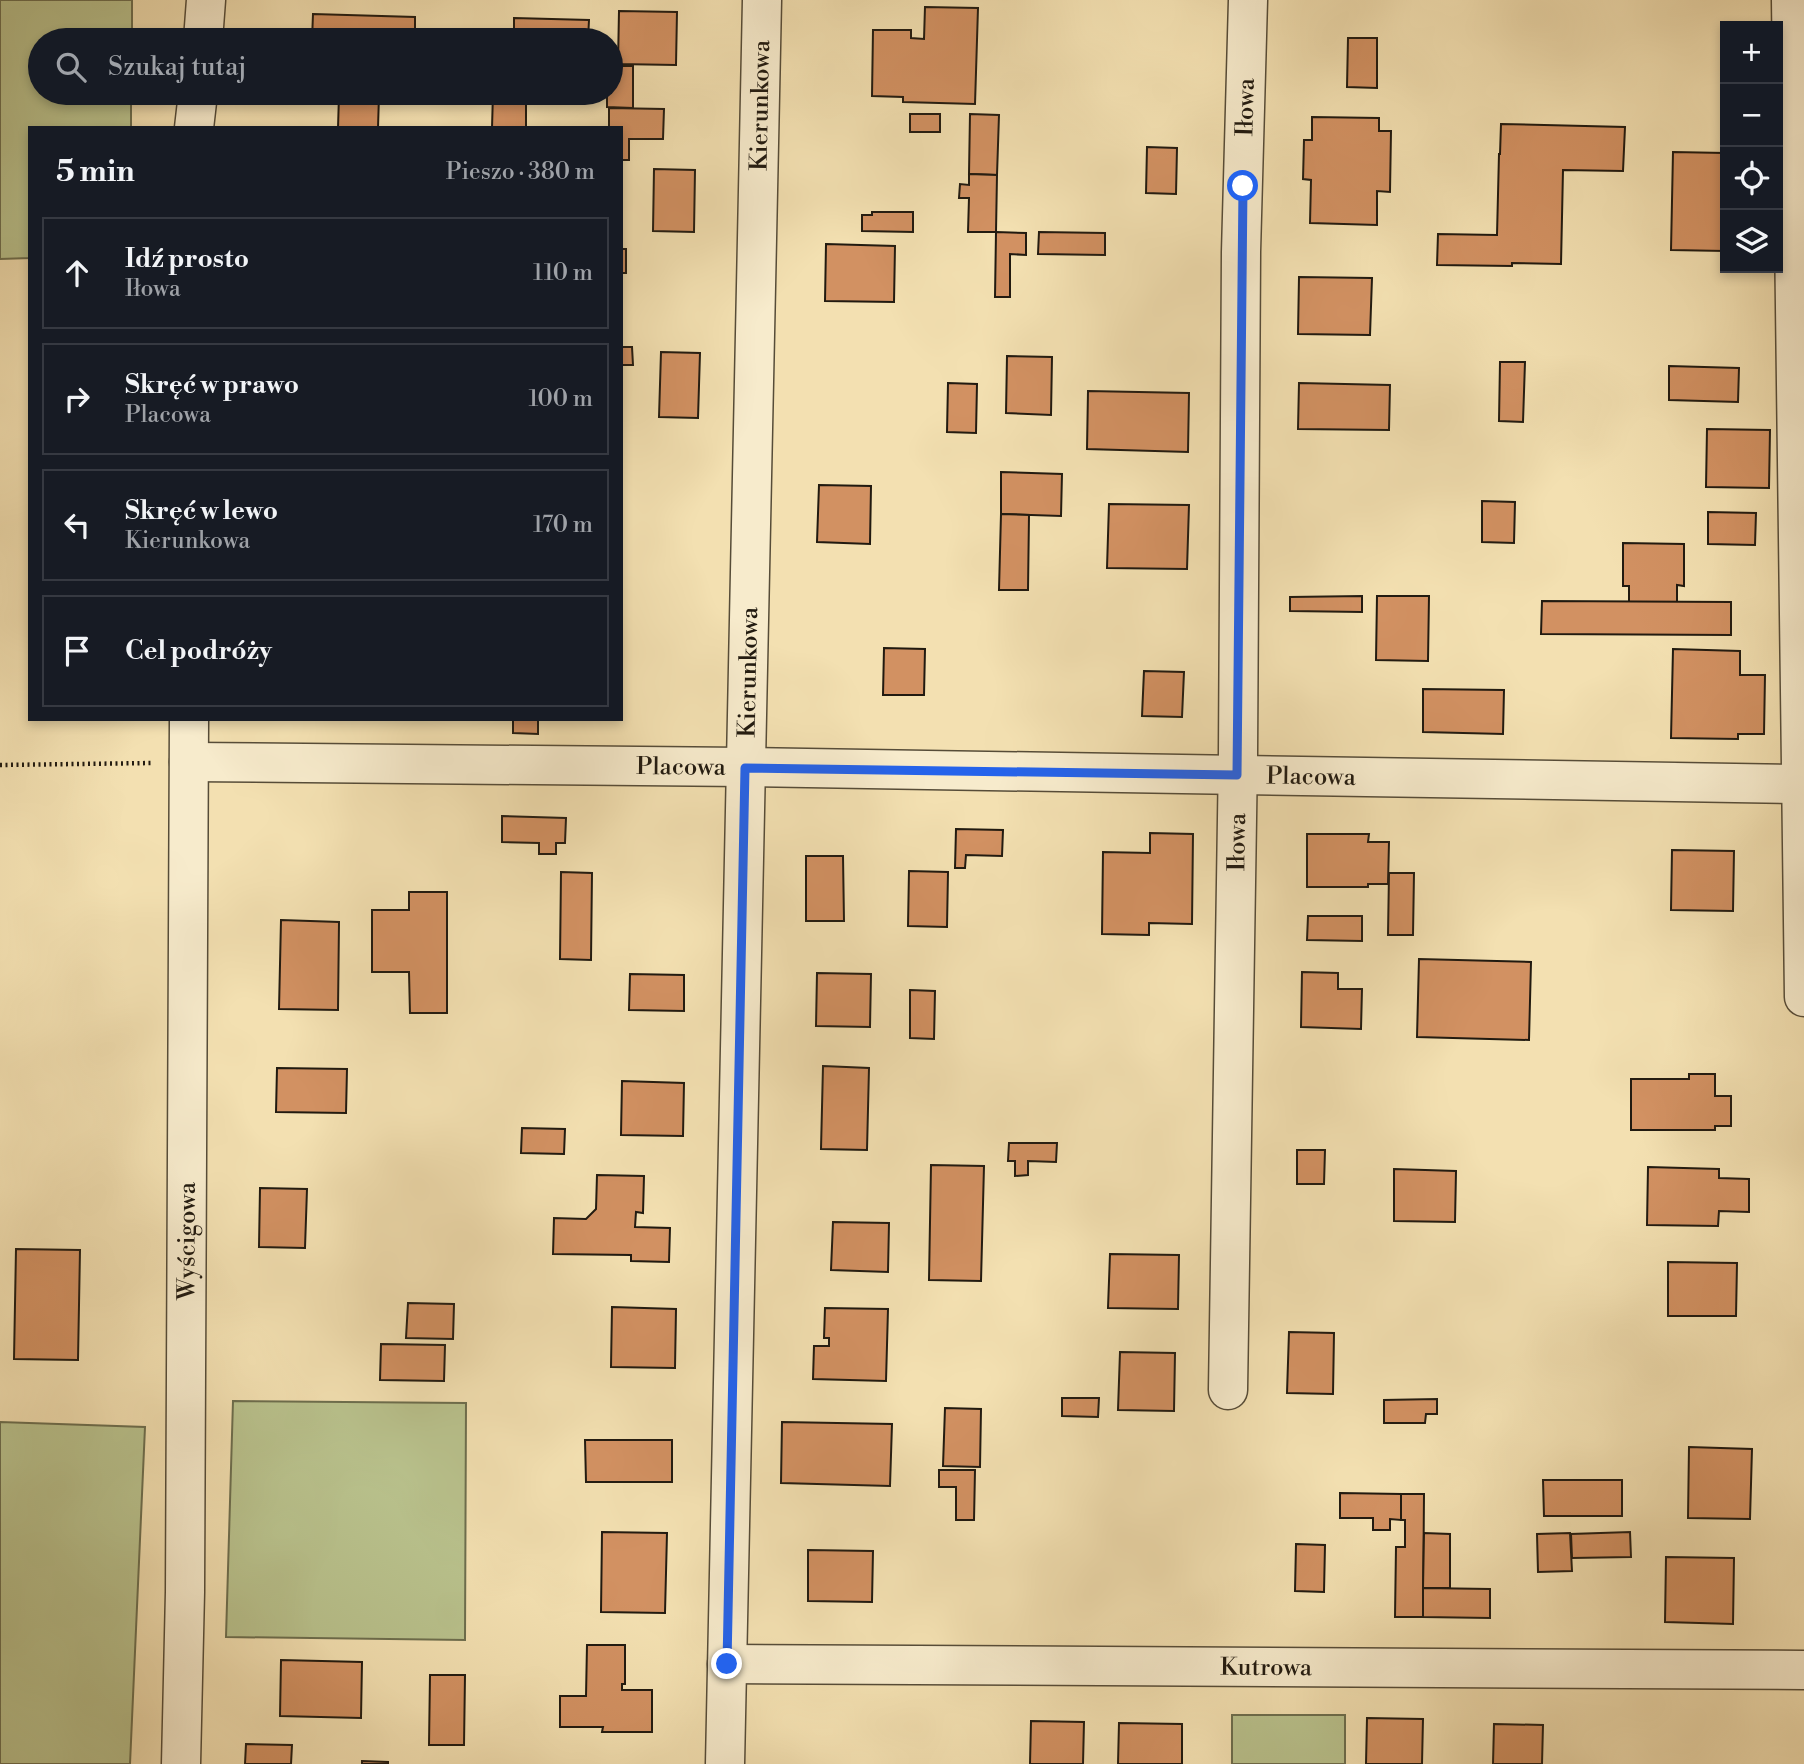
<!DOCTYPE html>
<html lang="pl">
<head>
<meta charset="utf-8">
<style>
  :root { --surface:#171b24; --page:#20242c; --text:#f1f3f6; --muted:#9ea1a6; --line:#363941 }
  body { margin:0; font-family:"Libre Bodoni",serif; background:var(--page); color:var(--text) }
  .controls { position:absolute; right:21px; top:21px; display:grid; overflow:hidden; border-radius:0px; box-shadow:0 4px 10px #0003 }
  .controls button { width:63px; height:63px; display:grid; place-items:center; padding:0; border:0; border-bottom:2px solid var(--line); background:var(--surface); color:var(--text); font:35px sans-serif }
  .stop { position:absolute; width:21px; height:21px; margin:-16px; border:5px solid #2563eb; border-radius:50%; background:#fff }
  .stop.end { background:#2563eb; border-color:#fff; box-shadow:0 2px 7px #0008 }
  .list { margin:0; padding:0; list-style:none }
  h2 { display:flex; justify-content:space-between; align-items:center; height:91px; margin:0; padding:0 28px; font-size:30px }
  h2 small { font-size:23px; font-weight:400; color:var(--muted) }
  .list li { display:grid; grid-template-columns:46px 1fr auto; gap:21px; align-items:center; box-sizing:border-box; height:112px; margin:0 14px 14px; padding:0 14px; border:2px solid var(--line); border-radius:0px }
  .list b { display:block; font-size:26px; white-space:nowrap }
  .list p { margin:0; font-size:23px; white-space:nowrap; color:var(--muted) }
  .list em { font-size:23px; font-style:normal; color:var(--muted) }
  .icon { flex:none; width:38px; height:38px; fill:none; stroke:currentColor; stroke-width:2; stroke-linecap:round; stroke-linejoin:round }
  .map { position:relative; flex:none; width:1804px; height:1764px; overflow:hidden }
  .search { position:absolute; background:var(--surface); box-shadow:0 4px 10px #0003; left:28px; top:28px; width:595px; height:77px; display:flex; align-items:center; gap:18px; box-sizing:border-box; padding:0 24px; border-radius:38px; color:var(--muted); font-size:26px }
  .panel { position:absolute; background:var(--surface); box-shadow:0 4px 10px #0003; left:28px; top:126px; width:595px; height:595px; border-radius:0px }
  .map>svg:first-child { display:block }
  .green { fill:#b9c28d; stroke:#6d6e4e; stroke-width:2 }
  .building { fill:#d29162; stroke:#211a10; stroke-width:2 }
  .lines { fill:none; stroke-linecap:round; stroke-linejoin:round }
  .minor-casing { stroke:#564c38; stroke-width:41 }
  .path { stroke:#211a10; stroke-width:4.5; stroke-dasharray:2 3.5; stroke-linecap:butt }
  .minor { stroke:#f7ebcc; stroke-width:38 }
  .route { stroke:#2563eb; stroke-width:9 }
  .labels { text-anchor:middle; stroke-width:5; stroke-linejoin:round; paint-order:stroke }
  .street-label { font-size:24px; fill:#211a10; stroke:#f7ebcc }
</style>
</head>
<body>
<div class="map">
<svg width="1804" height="1764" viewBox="0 0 1804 1764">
  <rect width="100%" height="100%" fill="#f3e0b1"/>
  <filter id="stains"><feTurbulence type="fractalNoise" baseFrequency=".00286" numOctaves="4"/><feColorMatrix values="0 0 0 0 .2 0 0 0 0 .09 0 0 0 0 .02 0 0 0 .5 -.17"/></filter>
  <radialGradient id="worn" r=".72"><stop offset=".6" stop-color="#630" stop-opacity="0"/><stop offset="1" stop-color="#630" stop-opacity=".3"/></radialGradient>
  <g class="green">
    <path d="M0,0H132V40H40V93H131V128H30V258L0,259Z"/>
    <path d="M233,1401L466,1403L465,1640L226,1637Z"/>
    <path d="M0,1422L145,1427L130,1764H0Z"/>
    <rect x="1232" y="1715" width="113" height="49"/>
  </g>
  <g class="building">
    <path d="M925,7L978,8L975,104L903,102V97L872,96L873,30H911V38L924,39Z"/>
    <path d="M619,11L677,12L676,65L618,64Z"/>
    <path d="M313,14L415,17V40H312Z"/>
    <path d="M514,18L589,20L588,40H514Z"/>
    <path d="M1348,38H1377V88L1347,87Z"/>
    <path d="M611,66H633V108L607,107V93H611Z"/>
    <path d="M493,93L526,94V128H492Z"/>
    <path d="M339,95H379L378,128H338Z"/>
    <path d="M609,108L664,109L663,139H629V160H621V128H609Z"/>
    <rect x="910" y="114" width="30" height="18"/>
    <path d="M970,114L999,115L997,175L969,174Z"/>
    <path d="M1312,117L1379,118V131H1391L1390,192L1377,191V225L1310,223L1311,180L1303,179L1304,140H1312Z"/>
    <path d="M1501,124L1625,127L1623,171L1563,170L1561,264L1512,263V266L1437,265L1438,234L1497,235L1499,154H1500Z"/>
    <path d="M1147,147L1177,148L1176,194L1146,193Z"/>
    <path d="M1673,152L1725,153V251L1671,250Z"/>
    <path d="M654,169L695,170L694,232L653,231Z"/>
    <path d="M969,174L997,175L996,232H968L969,198H959L960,184L969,185Z"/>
    <path d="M872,212H913V232L862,231V215H872Z"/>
    <path d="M996,232L1026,233V255L1010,254V297H995Z"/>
    <path d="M1039,232L1105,233V255L1038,254Z"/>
    <path d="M826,244L895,246L894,302L825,301Z"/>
    <rect x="621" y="249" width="5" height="24"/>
    <path d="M1299,277L1372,278L1370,335L1298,334Z"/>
    <path d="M621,347H632L633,365H621Z"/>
    <path d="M661,352L700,353L698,418L659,417Z"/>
    <path d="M1007,356L1052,357L1051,415L1006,413Z"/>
    <path d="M1500,362H1525L1523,422L1499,421Z"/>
    <path d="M1669,366L1739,368L1738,402L1669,400Z"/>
    <path d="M948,383L977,384L976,433L947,432Z"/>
    <path d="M1299,383L1390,385L1389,430L1298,429Z"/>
    <path d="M1088,391L1189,393L1188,452L1087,449Z"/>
    <path d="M1707,429L1770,430L1769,488L1706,487Z"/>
    <path d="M1001,472L1062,474L1061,516L1001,514Z"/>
    <path d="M819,485L871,486L870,544L817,542Z"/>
    <path d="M1482,501L1515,502L1514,543L1482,542Z"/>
    <path d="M1109,504L1189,505L1187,569L1107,568Z"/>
    <path d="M1708,512L1756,513L1755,545L1708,544Z"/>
    <path d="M1001,514L1029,515L1028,590H999Z"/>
    <path d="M1623,543L1684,544V586L1677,585V602H1629V586H1623Z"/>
    <path d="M1362,596V612L1290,611V597Z"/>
    <path d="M1377,596H1429L1428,661L1376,660Z"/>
    <path d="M1542,601L1731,602V635L1541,634Z"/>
    <path d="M884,648L925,649L924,695H883Z"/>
    <path d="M1673,649L1740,651V675H1765L1764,734H1738V739L1671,738Z"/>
    <path d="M1144,671L1184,672L1182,717L1142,716Z"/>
    <path d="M1423,689L1504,690L1503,734L1423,732Z"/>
    <path d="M513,719H538V734L513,733Z"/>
    <path d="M502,816L566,818L565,843H556V854H539V843L502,842Z"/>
    <path d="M956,829L1003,830L1002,856L966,855L965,868H955Z"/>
    <path d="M1150,833L1193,834L1192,924L1149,923V935L1102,934L1103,852L1150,853Z"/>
    <path d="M1307,834H1369L1368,842H1389L1388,884H1368V887H1307Z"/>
    <path d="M1672,850L1734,851L1733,911L1671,910Z"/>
    <path d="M806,856H843L844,921H806Z"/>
    <path d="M909,871L948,872L947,927L908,926Z"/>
    <path d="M561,872L592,873L591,960L560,959Z"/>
    <path d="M1389,873H1414L1413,935H1388Z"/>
    <path d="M409,892H447V1013H410L409,972H372V910H409Z"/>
    <path d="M1308,916H1362V941L1307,940Z"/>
    <path d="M281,920L339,922L338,1010L279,1009Z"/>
    <path d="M1419,959L1531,962L1529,1040L1417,1037Z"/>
    <path d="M1302,972L1338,973V989H1362L1361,1029L1301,1027Z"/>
    <path d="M817,973L871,974L870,1027L816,1026Z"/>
    <path d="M630,974L684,975V1011L629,1010Z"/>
    <path d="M910,990L935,991L934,1039L910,1038Z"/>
    <path d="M823,1066L869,1068L867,1150L821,1149Z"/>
    <path d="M277,1068L347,1069L346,1113L276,1112Z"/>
    <path d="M1689,1074H1715V1096H1731V1126H1715V1130H1631V1079H1689Z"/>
    <path d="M622,1081L684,1083L683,1136L621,1135Z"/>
    <path d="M522,1128L565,1129L564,1154L521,1153Z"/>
    <path d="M1009,1143H1057L1056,1162L1028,1161V1175L1015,1176V1161H1008Z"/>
    <path d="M1297,1150H1325L1324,1184H1297Z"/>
    <path d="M931,1165L984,1166L981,1281L929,1280Z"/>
    <path d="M1648,1167L1719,1169V1178L1749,1179V1212L1719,1211L1718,1226L1647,1225Z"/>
    <path d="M1394,1169L1456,1171L1455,1222L1394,1221Z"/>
    <path d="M597,1175L644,1176L643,1213L636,1212L635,1227L670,1228L669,1262L631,1261V1255L553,1254L554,1218L586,1219L596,1209Z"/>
    <path d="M260,1188L307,1189L305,1248L259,1247Z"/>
    <path d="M833,1222L889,1223L888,1272L831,1270Z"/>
    <path d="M16,1249L80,1250L78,1360L14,1359Z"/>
    <path d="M1110,1254L1179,1255L1178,1309L1108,1308Z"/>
    <path d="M1668,1262L1737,1263L1736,1316H1668Z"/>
    <path d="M408,1303L454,1304L453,1339L406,1338Z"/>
    <path d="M612,1307L676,1309L675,1368L611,1367Z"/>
    <path d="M825,1308L888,1309L886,1381L813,1379L814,1346H829V1338H824Z"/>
    <path d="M1289,1332L1334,1333L1333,1394L1287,1393Z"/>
    <path d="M381,1344L445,1345L444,1381L380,1380Z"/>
    <path d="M1120,1352L1175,1353L1174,1411L1118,1410Z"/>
    <path d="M1062,1398H1099L1098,1417L1062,1416Z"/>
    <path d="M1437,1399V1414H1426L1425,1423H1384V1400Z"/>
    <path d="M945,1408L981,1409L980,1467L943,1466Z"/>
    <path d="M782,1422L892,1424L890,1486L781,1483Z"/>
    <path d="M585,1440H672V1482H586Z"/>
    <path d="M1689,1447L1752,1449L1750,1519L1688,1518Z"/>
    <path d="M939,1470H975L974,1520H956V1487H939Z"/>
    <path d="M1543,1480H1622V1516H1544Z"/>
    <path d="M1340,1493L1401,1494V1520L1390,1519V1530H1373V1518H1340Z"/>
    <path d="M1401,1494H1424L1423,1617H1395L1396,1547H1405V1520H1401Z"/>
    <path d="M602,1532L667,1533L665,1613L601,1612Z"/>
    <path d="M1630,1532L1631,1557L1572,1558L1571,1534Z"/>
    <path d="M1424,1533L1450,1534V1588H1423Z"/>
    <path d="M1570,1533L1572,1571L1538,1572L1537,1534Z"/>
    <path d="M1296,1544L1325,1545L1324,1592L1295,1591Z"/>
    <path d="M808,1550L873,1551L872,1602L808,1601Z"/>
    <path d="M1666,1557L1734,1558L1733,1624L1665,1622Z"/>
    <path d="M1423,1588L1490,1589V1618L1423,1617Z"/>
    <path d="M587,1645H625V1684H622V1690H652V1732H602L603,1727H560V1696H586Z"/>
    <path d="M281,1660L362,1662L361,1718L280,1716Z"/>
    <path d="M430,1675H465L464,1745H429Z"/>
    <path d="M1367,1718L1423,1719L1422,1764H1366Z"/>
    <path d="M1031,1721L1084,1722L1083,1764H1030Z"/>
    <path d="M1119,1723L1182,1724V1764H1118Z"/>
    <path d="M1494,1724L1543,1725L1542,1764H1493Z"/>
    <path d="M246,1744L292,1745L291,1764H245Z"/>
    <path d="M362,1761L388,1762V1764H362Z"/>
  </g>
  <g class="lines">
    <defs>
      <g id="minor">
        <path d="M1791,0L1804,997"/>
        <path d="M203,40L206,0"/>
        <path d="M194,128L198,93"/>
        <path id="s1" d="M189,762L745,767L1801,784"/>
        <path id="s2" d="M1228,1390L1238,755L1241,252L1248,0"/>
        <path id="s3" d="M727,1664L1804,1670"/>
        <path id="s4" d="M181,1764L185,1592L189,719"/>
        <path id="s5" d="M725,1764L762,0"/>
      </g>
    </defs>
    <use href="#minor" class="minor-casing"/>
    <path class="path" d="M0,765L153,763"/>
    <use href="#minor" class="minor"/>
  </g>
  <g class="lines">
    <path class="route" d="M727,1664L745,768L1237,775L1243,186"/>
  </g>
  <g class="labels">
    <g class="street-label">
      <text dy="8" stroke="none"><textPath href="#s5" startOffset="1659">Kierunkowa</textPath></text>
      <text dy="8" stroke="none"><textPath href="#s2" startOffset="1283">Iłowa</textPath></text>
      <text dy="8" stroke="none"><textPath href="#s5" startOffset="1092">Kierunkowa</textPath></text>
      <text dy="8" stroke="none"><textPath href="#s1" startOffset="492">Placowa</textPath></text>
      <text dy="8" stroke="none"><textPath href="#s1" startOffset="1122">Placowa</textPath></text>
      <text dy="8" stroke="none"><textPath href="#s2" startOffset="548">Iłowa</textPath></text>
      <text dy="8" stroke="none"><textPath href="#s4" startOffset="523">Wyścigowa</textPath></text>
      <text dy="8" stroke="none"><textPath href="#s3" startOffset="539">Kutrowa</textPath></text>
    </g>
  </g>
  <rect width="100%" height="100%" filter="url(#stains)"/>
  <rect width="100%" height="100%" fill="url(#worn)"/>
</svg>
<div class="controls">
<button>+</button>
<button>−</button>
<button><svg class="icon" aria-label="locate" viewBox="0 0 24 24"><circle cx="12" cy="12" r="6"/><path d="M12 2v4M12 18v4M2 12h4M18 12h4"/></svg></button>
<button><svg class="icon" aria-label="layers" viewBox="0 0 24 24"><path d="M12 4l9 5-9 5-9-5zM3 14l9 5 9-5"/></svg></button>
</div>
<div class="stop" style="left:1243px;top:186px"></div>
<div class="stop end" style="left:727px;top:1664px"></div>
<div class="search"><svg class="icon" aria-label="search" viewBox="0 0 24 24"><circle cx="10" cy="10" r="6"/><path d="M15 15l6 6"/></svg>Szukaj tutaj</div>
<section class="panel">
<h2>5 min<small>Pieszo · 380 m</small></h2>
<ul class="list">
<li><svg class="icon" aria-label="ahead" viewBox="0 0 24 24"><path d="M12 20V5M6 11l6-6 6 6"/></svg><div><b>Idź prosto</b><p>Iłowa</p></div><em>110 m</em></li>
<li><svg class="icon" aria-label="right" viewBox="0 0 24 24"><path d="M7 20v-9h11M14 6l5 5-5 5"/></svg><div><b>Skręć w prawo</b><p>Placowa</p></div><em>100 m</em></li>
<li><svg class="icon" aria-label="left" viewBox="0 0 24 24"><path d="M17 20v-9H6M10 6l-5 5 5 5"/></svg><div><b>Skręć w lewo</b><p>Kierunkowa</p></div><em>170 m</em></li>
<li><svg class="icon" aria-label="arrive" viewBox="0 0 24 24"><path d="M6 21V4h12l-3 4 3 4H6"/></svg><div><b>Cel podróży</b></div></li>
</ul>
</section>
</div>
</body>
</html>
